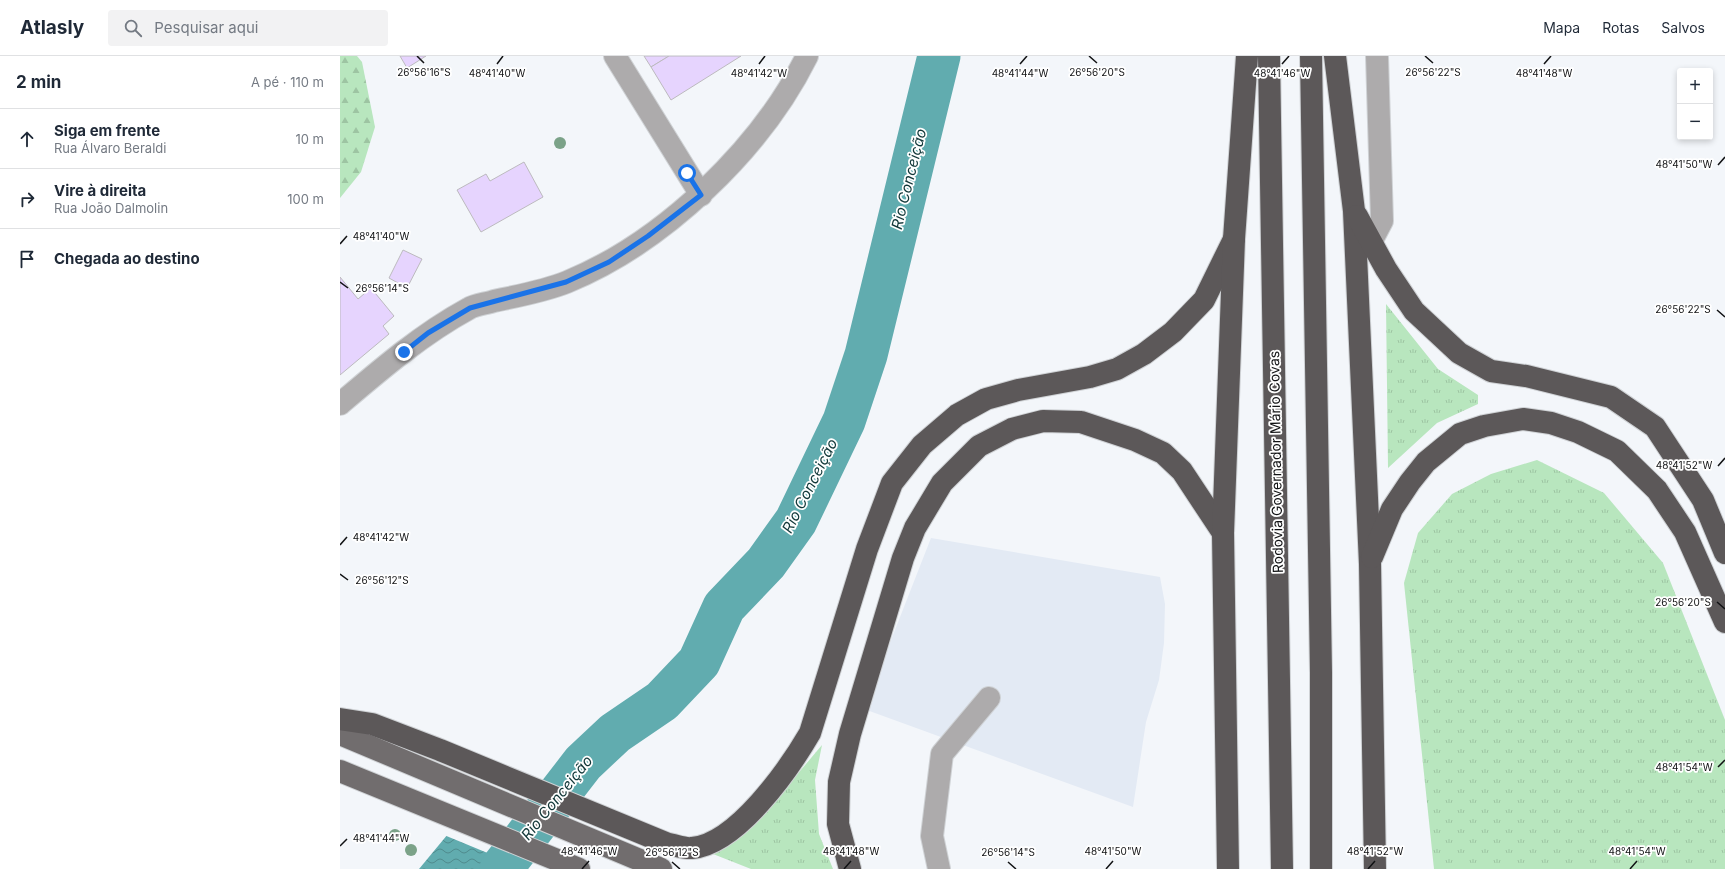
<!DOCTYPE html>
<html lang="pt">
<head>
<meta charset="utf-8">
<style>
  :root { --surface:#fff; --page:#f2f2f3; --text:#1f2937; --muted:#747a83; --line:#e0e1e3 }
  body { margin:0; font-family:Inter,sans-serif; background:var(--page); color:var(--text) }
  .controls { position:absolute; right:12px; top:12px; display:grid; overflow:hidden; border-radius:4px; box-shadow:0 2px 6px #0003 }
  .controls button { width:36px; height:36px; display:grid; place-items:center; padding:0; border:0; border-bottom:1px solid var(--line); background:var(--surface); color:var(--text); font:20px sans-serif }
  .stop { position:absolute; width:12px; height:12px; margin:-9px; border:3px solid #1a73e8; border-radius:50%; background:#fff }
  .stop.end { background:#1a73e8; border-color:#fff; box-shadow:0 1px 4px #0008 }
  .list { margin:0; padding:0; list-style:none }
  h2 { display:flex; justify-content:space-between; align-items:center; height:52px; margin:0; padding:0 16px; font-size:17px }
  h2 small { font-size:13px; font-weight:400; color:var(--muted) }
  .list li { display:grid; grid-template-columns:26px 1fr auto; gap:12px; align-items:center; box-sizing:border-box; height:60px; padding:0 16px; border-top:1px solid var(--line) }
  .list b { display:block; font-size:15px; white-space:nowrap }
  .list p { margin:0; font-size:13px; white-space:nowrap; color:var(--muted) }
  .list em { font-size:13px; font-style:normal; color:var(--muted) }
  .icon { flex:none; width:22px; height:22px; fill:none; stroke:currentColor; stroke-width:2; stroke-linecap:round; stroke-linejoin:round }
  .map { position:relative; flex:none; width:1385px; height:813px; overflow:hidden }
  header { display:flex; align-items:center; gap:24px; box-sizing:border-box; height:56px; padding:0 20px; background:var(--surface); border-bottom:1px solid var(--line) }
  header strong { font-size:19px }
  nav { display:flex; gap:22px; margin-inline-start:auto; font-size:14px }
  .search { width:280px; height:36px; background:var(--page); display:flex; align-items:center; gap:10px; box-sizing:border-box; padding:0 14px; border-radius:4px; color:var(--muted); font-size:15px }
  main { display:flex }
  aside { flex:1; background:var(--surface) }
  .map>svg:first-child { display:block }
  .built { fill:#e3eaf4 }
  .grass { fill:url(#grass-tufts) }
  .forest { fill:url(#forest-firs) }
  .water { fill:url(#water-waves) }
  .pier { fill:#f3f6fa }
  .lines { fill:none; stroke-linecap:round; stroke-linejoin:round }
  .river { stroke:#61acaf; stroke-width:43 }
  .building { fill:#e6d4fe; stroke:#bcbabe }
  .minor-casing { stroke:#cfd2d5; stroke-width:24 }
  .major-casing { stroke:#cfd2d5; stroke-width:24 }
  .highway-casing { stroke:#cfd2d5; stroke-width:24 }
  .minor { stroke:#adabac; stroke-width:22 }
  .major { stroke:#716d6e; stroke-width:22 }
  .highway { stroke:#5c5859; stroke-width:22 }
  .tree { fill:#7ba288 }
  .route { stroke:#1a73e8; stroke-width:5 }
  .ticks { fill:none; stroke:#111214; stroke-width:1.5 }
  .labels { text-anchor:middle; stroke-width:3.5; stroke-linejoin:round; paint-order:stroke }
  .street-label { font-size:14px; fill:#111214; stroke:#fff }
  .water-label { font-size:15px; font-style:italic; fill:#113738; stroke:#fff }
  .ticks-label { font-size:10px; text-anchor:middle; fill:#111214; stroke:#fff; stroke-width:3.5; stroke-linejoin:round; paint-order:stroke }
</style>
</head>
<body>
<header>
<strong>Atlasly</strong>
<div class="search"><svg class="icon" aria-label="search" viewBox="0 0 24 24"><circle cx="10" cy="10" r="6"/><path d="M15 15l6 6"/></svg>Pesquisar aqui</div>
<nav><a>Mapa</a><a>Rotas</a><a>Salvos</a></nav>
</header>
<main>
<aside>
<h2>2 min<small>A pé · 110 m</small></h2>
<ul class="list">
<li><svg class="icon" aria-label="ahead" viewBox="0 0 24 24"><path d="M12 20V5M6 11l6-6 6 6"/></svg><div><b>Siga em frente</b><p>Rua Álvaro Beraldi</p></div><em>10 m</em></li>
<li><svg class="icon" aria-label="right" viewBox="0 0 24 24"><path d="M7 20v-9h11M14 6l5 5-5 5"/></svg><div><b>Vire à direita</b><p>Rua João Dalmolin</p></div><em>100 m</em></li>
<li><svg class="icon" aria-label="arrive" viewBox="0 0 24 24"><path d="M6 21V4h12l-3 4 3 4H6"/></svg><div><b>Chegada ao destino</b></div></li>
</ul>
</aside>
<div class="map">
<svg width="1385" height="813" viewBox="0 0 1385 813">
  <defs>
    <pattern id="grass-tufts" width="24" height="20" patternUnits="userSpaceOnUse"><rect width="24" height="20" fill="#b8e6be"/><path d="M3 7l-1-3M5 7V3M7 7l1-3M15 17l-1-3M17 17v-4M19 17l1-3" fill="none" stroke="#9dc4a2"/></pattern>
    <pattern id="forest-firs" width="22" height="20" patternUnits="userSpaceOnUse"><rect width="22" height="20" fill="#b8e6be"/><path d="M5 1l3.5 6h-7zM16 11l3.5 6h-7z" fill="#9dc4a2"/></pattern>
    <pattern id="water-waves" width="16" height="10" patternUnits="userSpaceOnUse"><rect width="16" height="10" fill="#61acaf"/><path d="M0 5q4-4 8 0t8 0" fill="none" stroke="#4f8b8d"/></pattern>
  </defs>
  <rect width="100%" height="100%" fill="#f3f6fa"/>
  <path class="built" d="M591,482L820,521L825,548L824,587L819,624L806,666L793,751L524,653Z"/>
  <g class="grass">
    <path d="M1046,248L1098,313L1138,339V348L1097,367L1048,412Z"/>
    <path d="M1197,404L1264,437L1323,507L1385,664V813H1094L1064,527L1078,477L1112,438L1151,418Z"/>
    <path d="M482,689L475,724L479,778L493,813H411L373,798L409,769L444,734Z"/>
  </g>
  <path class="forest" d="M0,0H17L22,6L35,71L21,116L0,142Z"/>
  <path class="water" d="M108,778L188,813H79Z"/>
  <path class="pier" d="M107,776L189,811L190,813H186L104,779Z"/>
  <g class="lines">
    <path class="river" d="M161,813L243,707L275,677L322,645L359,606L384,551L426,507L456,465L504,365L526,299L599,0"/>
  </g>
  <g class="building">
    <path d="M60,0H86L67,12Z"/>
    <path d="M304,0H329L311,11Z"/>
    <path d="M329,0H401L331,44L311,11Z"/>
    <path d="M184,106L203,141L141,176L117,134L146,118L150,125Z"/>
    <path d="M63,194L82,203L67,232L49,222Z"/>
    <path d="M0,221L18,243L31,232L54,260L43,270L49,278L0,319Z"/>
  </g>
  <g class="lines">
    <defs>
      <g id="minor">
        <path d="M275,0L361,139"/>
        <path d="M1031,186L1042,165L1037,0"/>
        <path d="M0,348C40,314 82,278 128,253C136,248 146,248 154,245C178,240 205,235 227,226C324,186 421,93 467,0"/>
        <path d="M599,813L592,780L602,698L649,642"/>
      </g>
      <g id="major">
        <path d="M0,678L321,813"/>
        <path d="M0,715L239,813"/>
      </g>
      <g id="highway">
        <path d="M929,0L942,813"/>
        <path d="M971,0L981,617V813"/>
        <path d="M995,0L1014,155L1030,508L1035,813"/>
        <path d="M1017,160L1046,213L1074,255L1119,297L1151,315L1186,320L1271,341L1315,371L1363,444L1385,497"/>
        <path d="M1032,501L1052,453L1070,426L1086,406L1120,378L1144,370L1183,363L1211,367L1238,376L1277,395L1317,434L1345,476L1385,566"/>
        <path d="M0,663L32,668L100,694L328,788C335,789 345,793 352,792C397,788 449,713 470,677L527,493L552,427L582,389L617,359L646,343L678,334L750,321L777,313L804,298L833,276L864,244L894,183"/>
        <path d="M510,813L498,768L499,726L510,678L563,502L575,472L602,427L639,390L672,373L703,365L741,366L795,384L823,397L842,415L883,477"/>
        <path d="M888,813L883,477L894,183L907,0"/>
      </g>
    </defs>
    <use href="#minor" class="minor-casing"/>
    <use href="#major" class="major-casing"/>
    <use href="#highway" class="highway-casing"/>
    <use href="#minor" class="minor"/>
    <use href="#major" class="major"/>
    <use href="#highway" class="highway"/>
  </g>
  <g class="tree">
    <circle cx="220" cy="87" r="6"/>
    <circle cx="55" cy="779" r="6"/>
    <circle cx="71" cy="794" r="6"/>
  </g>
  <g class="lines">
    <path class="route" d="M64,296L88,277L130,252L226,226L269,206L308,180L361,139L347,117"/>
  </g>
  <path class="ticks" d="M77,0L84,7M749,0L757,7M1085,0L1093,7M157,8L163,0M419,8L425,0M680,8L687,0M942,8L949,0M1204,8L1211,0M1378,109L1385,101M0,188L7,180M0,226L8,232M1377,254L1385,261M1378,410L1385,402M0,489L7,481M0,518L8,524M1377,546L1385,553M1378,711L1385,704M0,790L7,783M332,806L340,813M668,806L676,813M242,813L249,805M504,813L511,805M766,813L773,805M1028,813L1035,805M1290,813L1297,805"/>
  <g class="labels">
    <g class="street-label">
      <text transform="translate(936 406) rotate(-91)" y="5">Rodovia Governador Mário Covas</text>
    </g>
    <g class="water-label">
      <text transform="translate(569 123) rotate(-76)" y="5">Rio Conceição</text>
      <text transform="translate(470 430) rotate(-63)" y="5">Rio Conceição</text>
      <text transform="translate(217 742) rotate(-51)" y="5">Rio Conceição</text>
    </g>
  </g>
  <g class="ticks-label">
    <text x="84" y="20">26°56'16"S</text>
    <text x="757" y="20">26°56'20"S</text>
    <text x="1093" y="20">26°56'22"S</text>
    <text x="157" y="21">48°41'40"W</text>
    <text x="419" y="21">48°41'42"W</text>
    <text x="680" y="21">48°41'44"W</text>
    <text x="942" y="21">48°41'46"W</text>
    <text x="1204" y="21">48°41'48"W</text>
    <text x="1344" y="112">48°41'50"W</text>
    <text x="41" y="184">48°41'40"W</text>
    <text x="42" y="236">26°56'14"S</text>
    <text x="1343" y="257">26°56'22"S</text>
    <text x="1344" y="413">48°41'52"W</text>
    <text x="41" y="485">48°41'42"W</text>
    <text x="42" y="528">26°56'12"S</text>
    <text x="1343" y="550">26°56'20"S</text>
    <text x="1344" y="715">48°41'54"W</text>
    <text x="41" y="786">48°41'44"W</text>
    <text x="249" y="799">48°41'46"W</text>
    <text x="511" y="799">48°41'48"W</text>
    <text x="773" y="799">48°41'50"W</text>
    <text x="1035" y="799">48°41'52"W</text>
    <text x="1297" y="799">48°41'54"W</text>
    <text x="332" y="800">26°56'12"S</text>
    <text x="668" y="800">26°56'14"S</text>
  </g>
</svg>
<div class="controls">
<button>+</button>
<button>−</button>
</div>
<div class="stop" style="left:347px;top:117px"></div>
<div class="stop end" style="left:64px;top:296px"></div>
</div>
</main>
</body>
</html>
